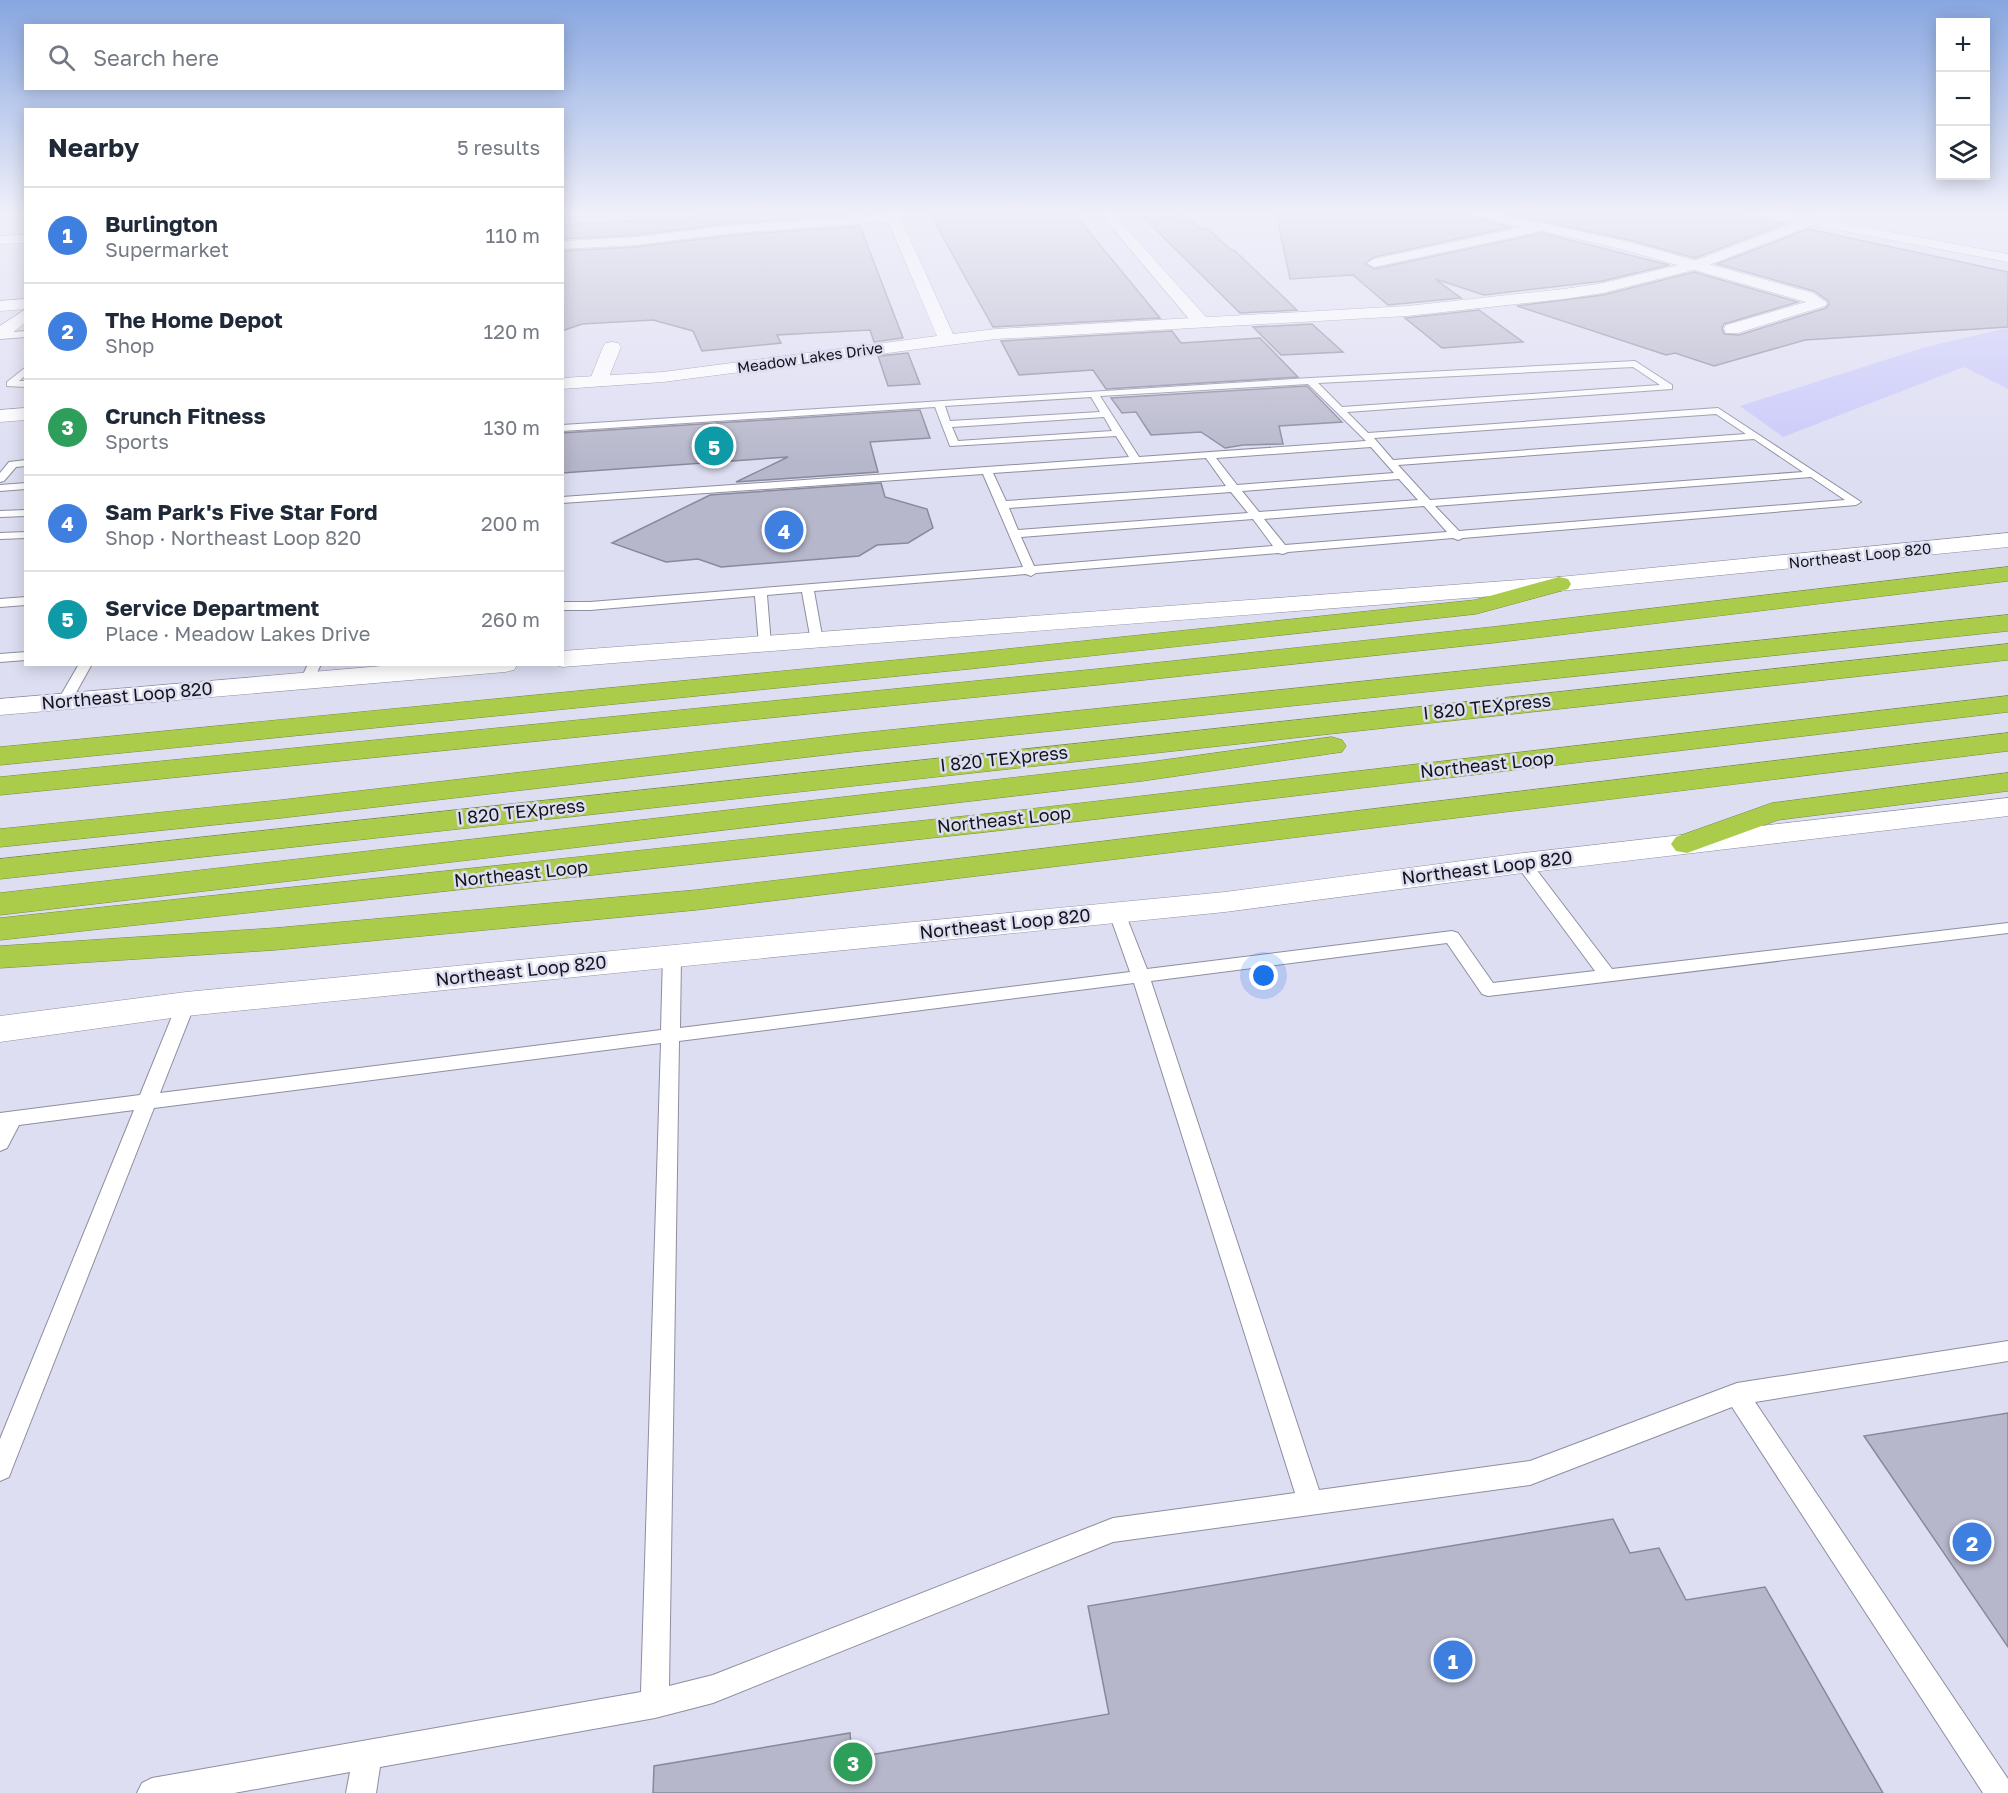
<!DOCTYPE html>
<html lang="en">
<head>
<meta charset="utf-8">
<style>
  :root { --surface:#fff; --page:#f6f6f7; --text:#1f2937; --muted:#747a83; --line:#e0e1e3; --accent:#b45309 }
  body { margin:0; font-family:"Golos Text",sans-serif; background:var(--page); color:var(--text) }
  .controls { position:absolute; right:18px; top:18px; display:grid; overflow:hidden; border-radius:0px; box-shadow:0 3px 15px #0003 }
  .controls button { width:54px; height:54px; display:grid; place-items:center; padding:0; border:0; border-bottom:2px solid var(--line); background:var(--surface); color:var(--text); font:30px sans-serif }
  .you { position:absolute; left:1264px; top:976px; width:21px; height:21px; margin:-15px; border:4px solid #fff; border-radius:50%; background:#1a73e8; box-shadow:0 0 0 9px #1a73e833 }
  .badge { display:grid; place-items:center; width:39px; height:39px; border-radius:50%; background:var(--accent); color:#fff; font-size:20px; font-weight:700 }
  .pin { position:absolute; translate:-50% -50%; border:3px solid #fff; box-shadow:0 2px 6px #0006 }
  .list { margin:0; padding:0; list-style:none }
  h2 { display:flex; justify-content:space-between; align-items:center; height:78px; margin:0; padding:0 24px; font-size:26px }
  h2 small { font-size:20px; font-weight:400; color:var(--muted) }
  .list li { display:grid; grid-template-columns:39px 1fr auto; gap:18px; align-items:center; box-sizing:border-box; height:96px; padding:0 24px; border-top:2px solid var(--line) }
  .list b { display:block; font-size:22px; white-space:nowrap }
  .list p { margin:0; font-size:20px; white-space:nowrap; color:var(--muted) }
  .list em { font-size:20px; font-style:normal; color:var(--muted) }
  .icon { flex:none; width:33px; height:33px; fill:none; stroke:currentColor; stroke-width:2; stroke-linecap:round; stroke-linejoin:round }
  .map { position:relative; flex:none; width:2008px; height:1793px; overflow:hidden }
  .search { position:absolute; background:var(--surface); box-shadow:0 3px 15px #0003; left:24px; top:24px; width:540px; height:66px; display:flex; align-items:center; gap:15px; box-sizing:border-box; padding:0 21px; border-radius:0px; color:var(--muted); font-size:22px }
  .panel { position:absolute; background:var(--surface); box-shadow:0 3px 15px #0003; left:24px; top:108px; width:540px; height:558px; border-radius:0px }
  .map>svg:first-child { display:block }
  .green { fill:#cac9fa }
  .building { fill:#b7b7cb; stroke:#89899c; stroke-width:1.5 }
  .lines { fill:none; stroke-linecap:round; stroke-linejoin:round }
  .service-casing { stroke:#8e8ea1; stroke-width:2 }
  .minor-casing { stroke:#8e8ea1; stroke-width:1 }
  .tertiary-casing { stroke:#8e8ea1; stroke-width:1 }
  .secondary-casing { stroke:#8e8ea1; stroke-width:1 }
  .motorway-casing { stroke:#768b39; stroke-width:1 }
  .service { fill:#fff; fill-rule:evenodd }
  .minor { fill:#fff; fill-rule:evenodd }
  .tertiary { fill:#fff; fill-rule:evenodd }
  .secondary { fill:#fff; fill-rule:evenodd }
  .motorway { fill:#abcb4a; fill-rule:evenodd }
  .labels { text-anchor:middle; stroke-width:5; stroke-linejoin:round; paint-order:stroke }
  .far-street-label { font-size:15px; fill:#13131a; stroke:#dedef3 }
  .street-label { font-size:18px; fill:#13131a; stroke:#dedef3 }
</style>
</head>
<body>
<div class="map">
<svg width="2008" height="1793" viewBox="0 0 2008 1793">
  <rect width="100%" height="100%" fill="#dedef3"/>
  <path class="green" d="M2008,328V389L1964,367L1783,437L1740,406L1926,347Z"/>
  <g class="building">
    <path d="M740,212H855L856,214L734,223L636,235L562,239V225L695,217V214Z"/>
    <path d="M929,212H1073L1160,318L993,327Z"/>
    <path d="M1276,212H1465L1469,217L1512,227L1374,257L1365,264L1374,269L1542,233L1669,265L1603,281L1484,295L1435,279L1461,298L1388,305L1353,275L1290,279Z"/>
    <path d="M1500,212H1724L1784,224L1695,258L1629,240Z"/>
    <path d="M1186,216L1201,229H1208L1231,250H1234L1297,310L1240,313L1144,218Z"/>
    <path d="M860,226L903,338L874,342L870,330L777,335L781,343L702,351L693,331L653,320L582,324L562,331V251L636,247L734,235Z"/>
    <path d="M1808,229L2008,272V327L1805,340L1714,366L1675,353L1666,355L1517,306L1603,295L1694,272L1798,302L1724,324L1722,328L1724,334L1739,335L1826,308L1829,304L1828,301L1814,291L1717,264Z"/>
    <path d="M1479,310L1523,342L1442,348L1405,318Z"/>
    <path d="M1312,324L1343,352L1281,355L1253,327Z"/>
    <path d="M1172,331L1181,343L1260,338L1298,377L1106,389L1093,370L1019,375L1001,341Z"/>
    <path d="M908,353L920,384L888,386L878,356Z"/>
    <path d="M1307,386L1342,422L1279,426L1283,444L1243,445L1225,448L1201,432L1151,435L1136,412L1122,413L1111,398Z"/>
    <path d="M920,410L930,438L870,442L878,472L736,482L788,457L562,473V433Z"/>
    <path d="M881,483L885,497L927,509L933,528L908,543L877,545L859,556L721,567L698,559L666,562L612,543L710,495Z"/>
    <path d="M2008,1413V1647L1864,1436Z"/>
    <path d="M1613,1519L1630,1553L1659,1548L1686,1600L1765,1587L1883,1793H653L654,1766L850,1733L852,1758L1109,1714L1088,1606Z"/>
  </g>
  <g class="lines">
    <defs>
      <g id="service">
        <path d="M26,331V337L0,339V333Z"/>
        <path d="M1635,361L1672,385V389L1347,412L1368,433L1718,408L1861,502L1856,505L1463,538L1458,540L1453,538L1288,552L1283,554L1278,553L1036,573L1031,576L1026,574L814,591L823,641L817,645L811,641L802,592L767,595L771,645L765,649L759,645L755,596L590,610H562V602H590L1023,567L983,474L562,503V497L1129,457L1116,436L950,446L935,407L562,431V425L1310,378ZM1633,367L1660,385L1342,407L1318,383ZM1308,384L1366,441L1139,457L1100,396ZM1091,397L1100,412L950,421L945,406ZM1716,414L1746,434L1393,460L1374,438ZM1104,417L1112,431L958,441L952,427ZM1754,439L1803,472L1430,500L1398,465ZM1371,447L1394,473L1237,485L1216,458ZM1206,458L1226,486L1006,501L993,473ZM1811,477L1845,500L1459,531L1435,506ZM1399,479L1418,500L1259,512L1242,491ZM1231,492L1248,513L1018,530L1009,508ZM1424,506L1447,532L1285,545L1264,519ZM1253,519L1273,546L1034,566L1021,537Z"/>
        <path d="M26,367V375L19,381H26V387L7,386V382Z"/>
        <path d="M26,460V466L16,467L4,481L0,482V473L9,462Z"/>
        <path d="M26,483V489L0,491V485Z"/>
        <path d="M26,510V516L0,517V511Z"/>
        <path d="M26,532V538L0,539V533Z"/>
        <path d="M26,597V605L0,607V599Z"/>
        <path d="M26,652V660L0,662V654Z"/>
        <path d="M79,664H92L69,705H59L57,702Z"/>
        <path d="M308,664H321L312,684L307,685L300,681Z"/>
        <path d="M1523,858L1529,860L1612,969L2008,923V933L1488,996L1482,994L1447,943L1151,981L1319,1490L1530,1461L1737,1383L2008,1341V1361L1755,1402L2008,1779V1793H1983L1732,1407L1530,1485L1113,1542L713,1703L655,1718L380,1767L376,1793H346L350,1772L234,1793H137L142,1783L152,1778L641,1692L661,1043L154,1108L12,1469L9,1477L0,1481V1439L134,1110L19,1125L7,1148L0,1151V1113L140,1095L177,1004L180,1000L186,998L192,1000L195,1004L160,1093L661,1030L663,956L666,952H678L681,956L680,1028L1130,972L1109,913L1111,909H1123L1125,913L1147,969L1452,931L1458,933L1493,983L1595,971L1515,863ZM1134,983L1295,1493L1113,1518L713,1675L669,1686L679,1041Z"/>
      </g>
      <g id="minor">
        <path d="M1099,212H1112L1206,317L1208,321L1206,325H1194Z"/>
        <path d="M1467,212H1491L1629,242L1813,293L1827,303L1825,306L1738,333H1726L1724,329L1726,325L1806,302L1621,249L1542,231L1374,267L1367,263L1374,259L1523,227L1469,215Z"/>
        <path d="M1757,212H1783L2008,254V262L1764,216Z"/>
        <path d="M894,214L901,218L899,221L734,233L636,245L562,249V241L636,237L734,225Z"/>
        <path d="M26,235V243L0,244V236Z"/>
        <path d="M26,299V309L0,311V301Z"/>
        <path d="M612,342L618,343L621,347L607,382L604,386H592L589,382L603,347L606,343Z"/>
      </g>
      <g id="tertiary">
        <path d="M884,212H898L953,334L996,329L1407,306L1564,289L1603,283L1691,262L1823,212H1841L1839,215L1701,268L1603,293L1564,299L1407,316L996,339L663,382L562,389V378L663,372L937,336Z"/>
        <path d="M26,408V420L0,422V410Z"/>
      </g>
      <g id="secondary">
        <path d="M26,309V322L6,338L0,339V326Z"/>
        <path d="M2008,533V547L1559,591L562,667L553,664H562V651L1559,577Z"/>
        <path d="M405,664H518L514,670L505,672L0,715V699Z"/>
        <path d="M2008,798V816L1523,873L1225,912L186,1016L0,1042V1016L186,992L1225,892L1523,853Z"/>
      </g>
      <g id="motorway">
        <path d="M2008,567V581L1492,643L1097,685L0,795V777L1097,669L1492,627Z"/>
        <path d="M1559,577L1568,579L1571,584L1568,589L1476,614L969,669L0,765V747L969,653L1475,600Z"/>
        <path d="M2008,615V631L851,752L281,818L0,847V829L281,800L851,734Z"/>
        <path d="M2008,644V660L0,879V859Z"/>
        <path d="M2008,696V712L1004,830L0,940V918L1004,812Z"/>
        <path d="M2008,733V751L696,910L275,950L0,968V946L275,928L696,890Z"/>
        <path d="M1332,737L1342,740L1346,746L1342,752L1142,781L0,915V893L1142,763Z"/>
        <path d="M2008,773V791L1778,820L1687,853L1676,851L1671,844L1676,837L1772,803Z"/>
      </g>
    </defs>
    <use href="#service" class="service-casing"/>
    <use href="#minor" class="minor-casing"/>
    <use href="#tertiary" class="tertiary-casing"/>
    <use href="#secondary" class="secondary-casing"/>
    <use href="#motorway" class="motorway-casing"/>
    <use href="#service" class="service"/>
    <use href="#minor" class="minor"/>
    <use href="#tertiary" class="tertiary"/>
    <use href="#secondary" class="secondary"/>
    <use href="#motorway" class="motorway"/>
  </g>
  <linearGradient id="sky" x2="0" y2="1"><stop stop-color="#87a6e0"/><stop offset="0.46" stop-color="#f0f0fa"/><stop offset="1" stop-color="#f0f0fa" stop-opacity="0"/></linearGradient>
  <rect width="2008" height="463" fill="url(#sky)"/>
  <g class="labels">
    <g class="far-street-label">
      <text transform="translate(810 358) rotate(-8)" y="5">Meadow Lakes Drive</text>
      <text transform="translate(1860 556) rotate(-6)" y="5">Northeast Loop 820</text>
    </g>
    <g class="street-label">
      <text transform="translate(127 696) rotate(-5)" y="6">Northeast Loop 820</text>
      <text transform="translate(1487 707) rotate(-6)" y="6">I 820 TEXpress</text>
      <text transform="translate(1004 759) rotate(-6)" y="6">I 820 TEXpress</text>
      <text transform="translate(1487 765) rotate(-6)" y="6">Northeast Loop</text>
      <text transform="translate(521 812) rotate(-6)" y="6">I 820 TEXpress</text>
      <text transform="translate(1004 820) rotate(-6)" y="6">Northeast Loop</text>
      <text transform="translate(1487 868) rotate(-7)" y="6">Northeast Loop 820</text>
      <text transform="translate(521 874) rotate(-6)" y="6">Northeast Loop</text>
      <text transform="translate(1005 924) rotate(-6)" y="6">Northeast Loop 820</text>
      <text transform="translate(521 971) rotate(-6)" y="6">Northeast Loop 820</text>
    </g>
  </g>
</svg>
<div class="controls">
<button>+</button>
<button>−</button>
<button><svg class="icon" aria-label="layers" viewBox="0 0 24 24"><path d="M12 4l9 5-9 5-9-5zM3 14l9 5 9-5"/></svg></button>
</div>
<div class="you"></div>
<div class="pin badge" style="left:1453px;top:1660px;background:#3f7fe0">1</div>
<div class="pin badge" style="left:1972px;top:1542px;background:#3f7fe0">2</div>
<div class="pin badge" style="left:853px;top:1762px;background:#2e9e5b">3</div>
<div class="pin badge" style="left:784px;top:530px;background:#3f7fe0">4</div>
<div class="pin badge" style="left:714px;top:446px;background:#0f9aa8">5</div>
<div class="search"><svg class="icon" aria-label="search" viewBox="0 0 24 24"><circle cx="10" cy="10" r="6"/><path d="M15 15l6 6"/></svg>Search here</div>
<section class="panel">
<h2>Nearby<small>5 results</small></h2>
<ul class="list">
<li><span class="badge" style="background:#3f7fe0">1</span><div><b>Burlington</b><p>Supermarket</p></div><em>110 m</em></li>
<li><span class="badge" style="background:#3f7fe0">2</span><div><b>The Home Depot</b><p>Shop</p></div><em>120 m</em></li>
<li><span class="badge" style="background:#2e9e5b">3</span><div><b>Crunch Fitness</b><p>Sports</p></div><em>130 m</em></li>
<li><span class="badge" style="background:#3f7fe0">4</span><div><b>Sam Park's Five Star Ford</b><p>Shop · Northeast Loop 820</p></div><em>200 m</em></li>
<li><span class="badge" style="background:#0f9aa8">5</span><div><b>Service Department</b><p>Place · Meadow Lakes Drive</p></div><em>260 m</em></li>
</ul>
</section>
</div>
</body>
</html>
